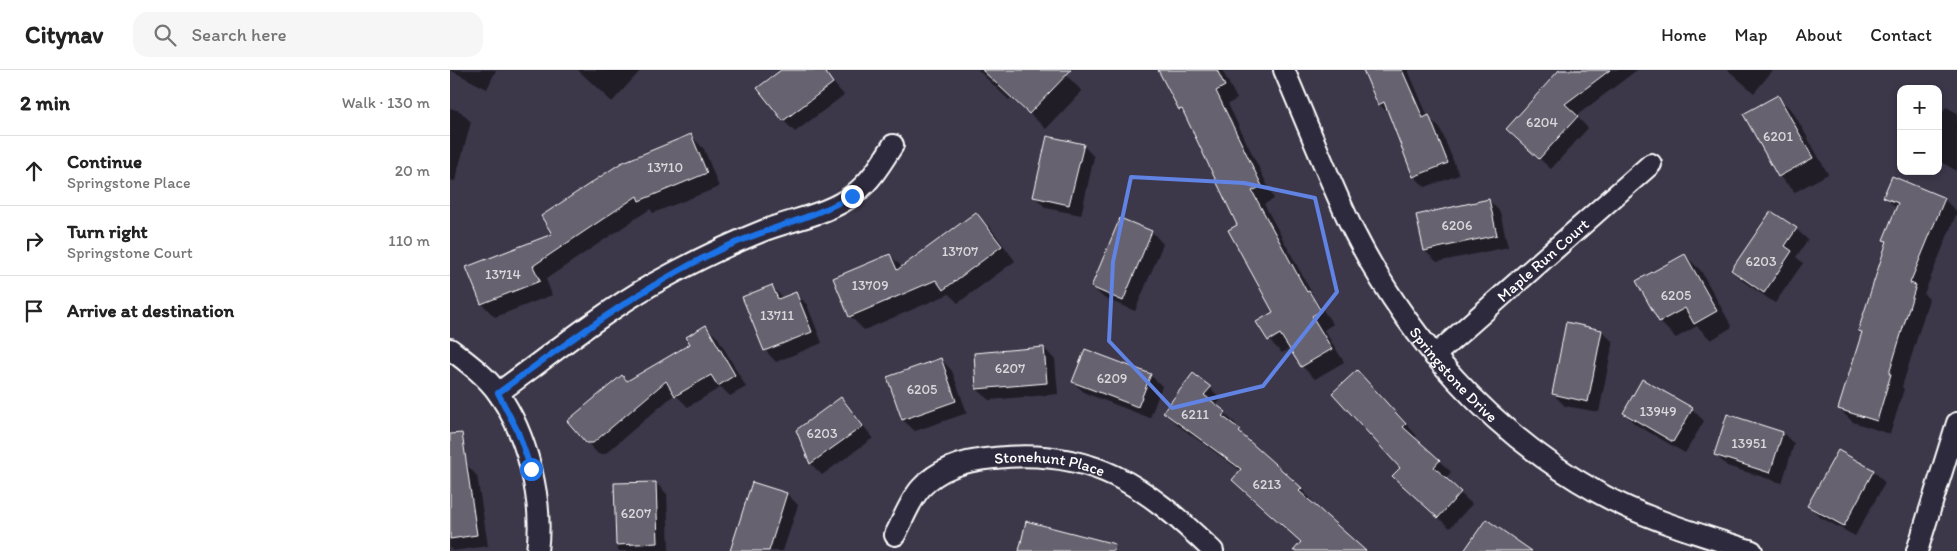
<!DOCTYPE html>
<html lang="en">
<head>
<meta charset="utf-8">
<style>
  :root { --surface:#fff; --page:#f6f6f6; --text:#222; --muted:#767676; --line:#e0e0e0 }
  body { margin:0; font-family:Itim,sans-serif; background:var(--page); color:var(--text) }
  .controls { position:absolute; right:15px; top:15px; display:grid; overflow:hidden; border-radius:10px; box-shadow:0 2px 8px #0003 }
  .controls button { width:45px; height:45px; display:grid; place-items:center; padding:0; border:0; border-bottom:1px solid var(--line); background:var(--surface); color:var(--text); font:25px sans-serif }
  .stop { position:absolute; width:15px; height:15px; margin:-11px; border:4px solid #1a73e8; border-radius:50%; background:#fff }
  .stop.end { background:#1a73e8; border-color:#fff; box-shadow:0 1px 5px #0008 }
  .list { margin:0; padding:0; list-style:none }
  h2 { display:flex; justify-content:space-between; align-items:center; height:65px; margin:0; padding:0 20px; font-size:21px }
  h2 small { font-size:16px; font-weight:400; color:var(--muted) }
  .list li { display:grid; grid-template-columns:32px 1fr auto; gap:15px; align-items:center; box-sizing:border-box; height:70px; padding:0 20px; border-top:1px solid var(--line) }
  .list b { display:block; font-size:19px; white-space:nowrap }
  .list p { margin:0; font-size:16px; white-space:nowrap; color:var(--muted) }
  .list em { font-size:16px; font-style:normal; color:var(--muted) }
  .icon { flex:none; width:28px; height:28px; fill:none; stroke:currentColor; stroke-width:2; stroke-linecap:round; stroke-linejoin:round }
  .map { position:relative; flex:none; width:1507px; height:481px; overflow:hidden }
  header { display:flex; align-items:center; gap:30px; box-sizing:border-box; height:70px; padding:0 25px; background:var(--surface); border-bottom:1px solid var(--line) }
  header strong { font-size:24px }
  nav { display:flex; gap:28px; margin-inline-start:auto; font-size:18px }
  .search { width:350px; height:45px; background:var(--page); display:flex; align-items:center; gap:12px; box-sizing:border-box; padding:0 18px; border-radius:15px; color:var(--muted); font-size:19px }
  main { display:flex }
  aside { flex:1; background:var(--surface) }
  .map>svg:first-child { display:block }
  .shadow { fill:#0007; fill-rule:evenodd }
  .building { fill:#666270; stroke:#fff }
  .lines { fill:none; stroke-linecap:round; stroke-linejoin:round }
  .minor-casing { stroke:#fff; stroke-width:24 }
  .minor { stroke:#2f2a3d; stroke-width:20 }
  .route { stroke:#1a73e8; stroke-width:6 }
  .marked { fill:none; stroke:#6183e4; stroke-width:4; stroke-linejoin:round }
  .labels { text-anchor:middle; stroke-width:4.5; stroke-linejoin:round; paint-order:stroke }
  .number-label { font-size:14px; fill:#d9d8db }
  .street-label { font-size:16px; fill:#fff; stroke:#2f2a3d }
</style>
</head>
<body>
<header>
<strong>Citynav</strong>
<div class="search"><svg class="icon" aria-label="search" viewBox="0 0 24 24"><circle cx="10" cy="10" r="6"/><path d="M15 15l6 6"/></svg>Search here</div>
<nav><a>Home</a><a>Map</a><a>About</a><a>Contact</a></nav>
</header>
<main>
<aside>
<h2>2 min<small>Walk · 130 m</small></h2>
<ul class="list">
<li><svg class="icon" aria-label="ahead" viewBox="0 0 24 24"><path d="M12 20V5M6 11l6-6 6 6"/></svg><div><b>Continue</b><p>Springstone Place</p></div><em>20 m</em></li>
<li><svg class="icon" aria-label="right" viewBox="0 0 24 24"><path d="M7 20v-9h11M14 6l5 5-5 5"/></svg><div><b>Turn right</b><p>Springstone Court</p></div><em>110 m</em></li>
<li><svg class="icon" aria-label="arrive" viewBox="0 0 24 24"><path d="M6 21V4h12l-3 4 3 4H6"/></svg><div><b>Arrive at destination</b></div></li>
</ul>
</aside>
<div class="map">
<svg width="1507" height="481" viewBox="0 0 1507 481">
  <rect width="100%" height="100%" fill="#3c3749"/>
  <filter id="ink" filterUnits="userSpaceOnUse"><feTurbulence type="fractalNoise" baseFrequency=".02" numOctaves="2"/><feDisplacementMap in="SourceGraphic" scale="10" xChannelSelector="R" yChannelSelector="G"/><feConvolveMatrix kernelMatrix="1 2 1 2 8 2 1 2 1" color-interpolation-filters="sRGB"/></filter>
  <g filter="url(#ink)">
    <g class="shadow">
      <path d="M0,0H46L37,19Z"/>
      <path d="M128,0H191L162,32Z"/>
      <path d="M333,0H372L394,25L345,62L334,51Z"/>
      <path d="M528,0H611L632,21L596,59L562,27L559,30Z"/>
      <path d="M709,0H772L787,29L778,34L824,129L814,134L865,229L883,254L874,260L894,292L865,309L852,296L841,278L832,283L819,270L808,253L824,243L789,156L738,47L730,40ZM835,259L836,261L821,271V268Z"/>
      <path d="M915,0H958L978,47L990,58L1009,105L975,117L964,106L940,45L929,34Z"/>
      <path d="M1111,0H1187L1126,46L1138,58L1101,99L1069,70Z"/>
      <path d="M1278,0H1323L1304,23Z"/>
      <path d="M1327,26L1343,42L1378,104L1345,122L1329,106L1295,44Z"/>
      <path d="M1496,37L1507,43V101L1488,90V51Z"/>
      <path d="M0,38L10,41L21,52L5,111L0,110Z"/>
      <path d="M241,66L254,79L269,117L203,143L200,139L96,209L102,225L45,247L32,234L18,198L104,164Z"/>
      <path d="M633,75L644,87L631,145L596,138L584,126Z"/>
      <path d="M1435,127L1494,129L1507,142L1474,224L1479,229L1452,317L1454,319L1440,364L1403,352L1389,339L1413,264L1410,261L1438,173L1435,169L1447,139Z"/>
      <path d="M1039,130L1050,142L1058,177L987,192L975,181L968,146Z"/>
      <path d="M526,144L540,157L565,191L508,233L499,224L414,260L400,246L440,185L453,198Z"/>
      <path d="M670,149L702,162L713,174L685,241L654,228L642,217Z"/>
      <path d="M1346,159L1358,170L1346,187L1353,193L1325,233L1294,212L1282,200Z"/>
      <path d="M1235,185L1251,201L1282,257L1261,270L1247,256L1226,268L1210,252L1188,212Z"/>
      <path d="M322,217L333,228L346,223L357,235L372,273L326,292L315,280Z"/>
      <path d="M1117,254L1152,261L1163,272L1149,342L1115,336L1103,324Z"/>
      <path d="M256,257L268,268L296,317L280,326L271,317L238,337L225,324L155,384H148L137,372L178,312L241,275Z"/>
      <path d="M594,278L605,290L608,324L539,330L527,319Z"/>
      <path d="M491,289L502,301L517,343L465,361L453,350L439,308Z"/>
      <path d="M700,305L712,316L700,348L635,323L623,312Z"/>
      <path d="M1193,311L1242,339L1254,351L1235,383L1185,354L1174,343Z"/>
      <path d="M918,313L967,366L964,368L1001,402L995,409L1022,434L1000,458L955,418L951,398Z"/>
      <path d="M760,318L771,329L766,336L786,354L784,357L851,419L862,430L860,432L914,481H856L852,472L791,401L726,354L715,342Z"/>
      <path d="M391,328L423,368L372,405L361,394L347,361Z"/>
      <path d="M1333,363L1344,374L1332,413L1277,396L1266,385Z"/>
      <path d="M1389,382L1424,401L1435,413L1405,466L1370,447L1358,435Z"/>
      <path d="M16,394L27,406L38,476L3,481L0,478V397Z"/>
      <path d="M206,413L217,424L219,481H168L165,415Z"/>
      <path d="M337,424L348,435L333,481H281Z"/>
    </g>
    <g class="building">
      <path d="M331,0H374L383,13L333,51L307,18Z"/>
      <path d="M532,0H621L579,44Z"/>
      <path d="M708,0H767L775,16L766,21L812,116L802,121L857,222L859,221L871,241L862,246L882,279L851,297L830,264L818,271L806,252L823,242L778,160L787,155L732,39L729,40Z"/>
      <path d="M913,0H952L973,48L979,45L998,93L963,107L934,32L928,35Z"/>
      <path d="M1109,0H1160L1115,34L1128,46L1089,89L1056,59Z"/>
      <path d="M1328,25L1363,88L1328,107L1293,44Z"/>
      <path d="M241,64L257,103L189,131L187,126L83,196L90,211L31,234L16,197L102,164L91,146L171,93Z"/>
      <path d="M597,66L634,74L619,135L583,127Z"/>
      <path d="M1442,106L1495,128L1460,213L1466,215L1439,304H1441L1427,351L1388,339L1412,262L1408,261L1437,171L1433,170L1448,133L1433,127Z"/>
      <path d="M1039,129L1047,165L974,181L966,145Z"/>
      <path d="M1321,141L1347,158L1335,176L1342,181L1314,223L1281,200Z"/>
      <path d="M526,142L552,176L493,220L486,210L399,247L383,208L440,184L447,200Z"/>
      <path d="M670,148L702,161L673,231L641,217Z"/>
      <path d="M1235,184L1267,241L1244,254L1235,238L1209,252L1186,211Z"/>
      <path d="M322,215L328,229L346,222L362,262L314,281L292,227Z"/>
      <path d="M1116,252L1152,260L1138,332L1102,324Z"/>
      <path d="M256,255L285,305L268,316L261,305L225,326L216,311L143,373H136L117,351L172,305L177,311L240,274L236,267Z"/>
      <path d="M594,277L597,313L526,319L524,283Z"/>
      <path d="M635,279L701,304L688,337L622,312Z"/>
      <path d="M491,288L506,331L452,350L437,307Z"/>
      <path d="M907,300L956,354L953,357L990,390L984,397L1011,422L988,448L942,406L950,398L882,323Z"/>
      <path d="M743,303L761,317L754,325L776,342L772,346L791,360L789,362L852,418L849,421L916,481H843L851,472L782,410L791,399L713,342Z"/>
      <path d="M1192,309L1243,338L1223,372L1173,343Z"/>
      <path d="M391,327L413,356L360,394L346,360Z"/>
      <path d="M1277,344L1333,362L1320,403L1264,385Z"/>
      <path d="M12,363L27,465L0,469V364Z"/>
      <path d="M1388,380L1424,400L1394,456L1357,436Z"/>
      <path d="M206,412L208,473L166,475L164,413Z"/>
      <path d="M302,412L337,423L319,481H280Z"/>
      <path d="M1036,449L1082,481H1014Z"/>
      <path d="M576,451L665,474L664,481H569Z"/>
    </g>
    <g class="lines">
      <defs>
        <g id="minor">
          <path id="s1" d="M834,0C857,53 878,108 903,160C958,269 1040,362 1147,422C1195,449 1249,464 1302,481"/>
          <path d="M0,279C17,292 35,305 48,323C77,364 94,431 87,481"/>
          <path id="s2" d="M984,286L1201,94"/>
          <path d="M48,323C99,286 149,245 203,214C239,194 277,175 315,160C344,149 379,144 403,125C421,111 431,94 443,75"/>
          <path id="s3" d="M445,465C453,450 460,430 471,418C489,398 518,390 544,388C642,377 696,416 763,481"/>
          <path d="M1467,481L1507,353"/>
        </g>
      </defs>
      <use href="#minor" class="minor-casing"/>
      <use href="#minor" class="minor"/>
    </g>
  </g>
  <g class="lines" filter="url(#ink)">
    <path class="route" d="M81,399L68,362L48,323C118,272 187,220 265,182C309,160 360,150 402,126"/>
  </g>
  <path class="marked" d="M681,107L794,113L865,128L887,222L813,316L722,338L659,271L663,192Z"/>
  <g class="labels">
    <g class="number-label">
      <text x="1092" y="57">6204</text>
      <text x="1328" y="71">6201</text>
      <text x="215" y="102">13710</text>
      <text x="1007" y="160">6206</text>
      <text x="510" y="186">13707</text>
      <text x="1311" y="196">6203</text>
      <text x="53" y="209">13714</text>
      <text x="420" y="220">13709</text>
      <text x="1226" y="230">6205</text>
      <text x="327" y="250">13711</text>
      <text x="560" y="303">6207</text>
      <text x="662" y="313">6209</text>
      <text x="472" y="324">6205</text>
      <text x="1208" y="346">13949</text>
      <text x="745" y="349">6211</text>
      <text x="372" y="368">6203</text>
      <text x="1299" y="378">13951</text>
      <text x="817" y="419">6213</text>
      <text x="186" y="448">6207</text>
    </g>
    <g class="street-label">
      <text dy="6" stroke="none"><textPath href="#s2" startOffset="145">Maple Run Court</textPath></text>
      <text dy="6" stroke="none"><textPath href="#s1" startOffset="351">Springstone Drive</textPath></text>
      <text dy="6" stroke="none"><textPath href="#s3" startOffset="191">Stonehunt Place</textPath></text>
    </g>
  </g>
</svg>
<div class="controls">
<button>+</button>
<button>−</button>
</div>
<div class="stop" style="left:81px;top:399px"></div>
<div class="stop end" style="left:402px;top:126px"></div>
</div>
</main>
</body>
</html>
